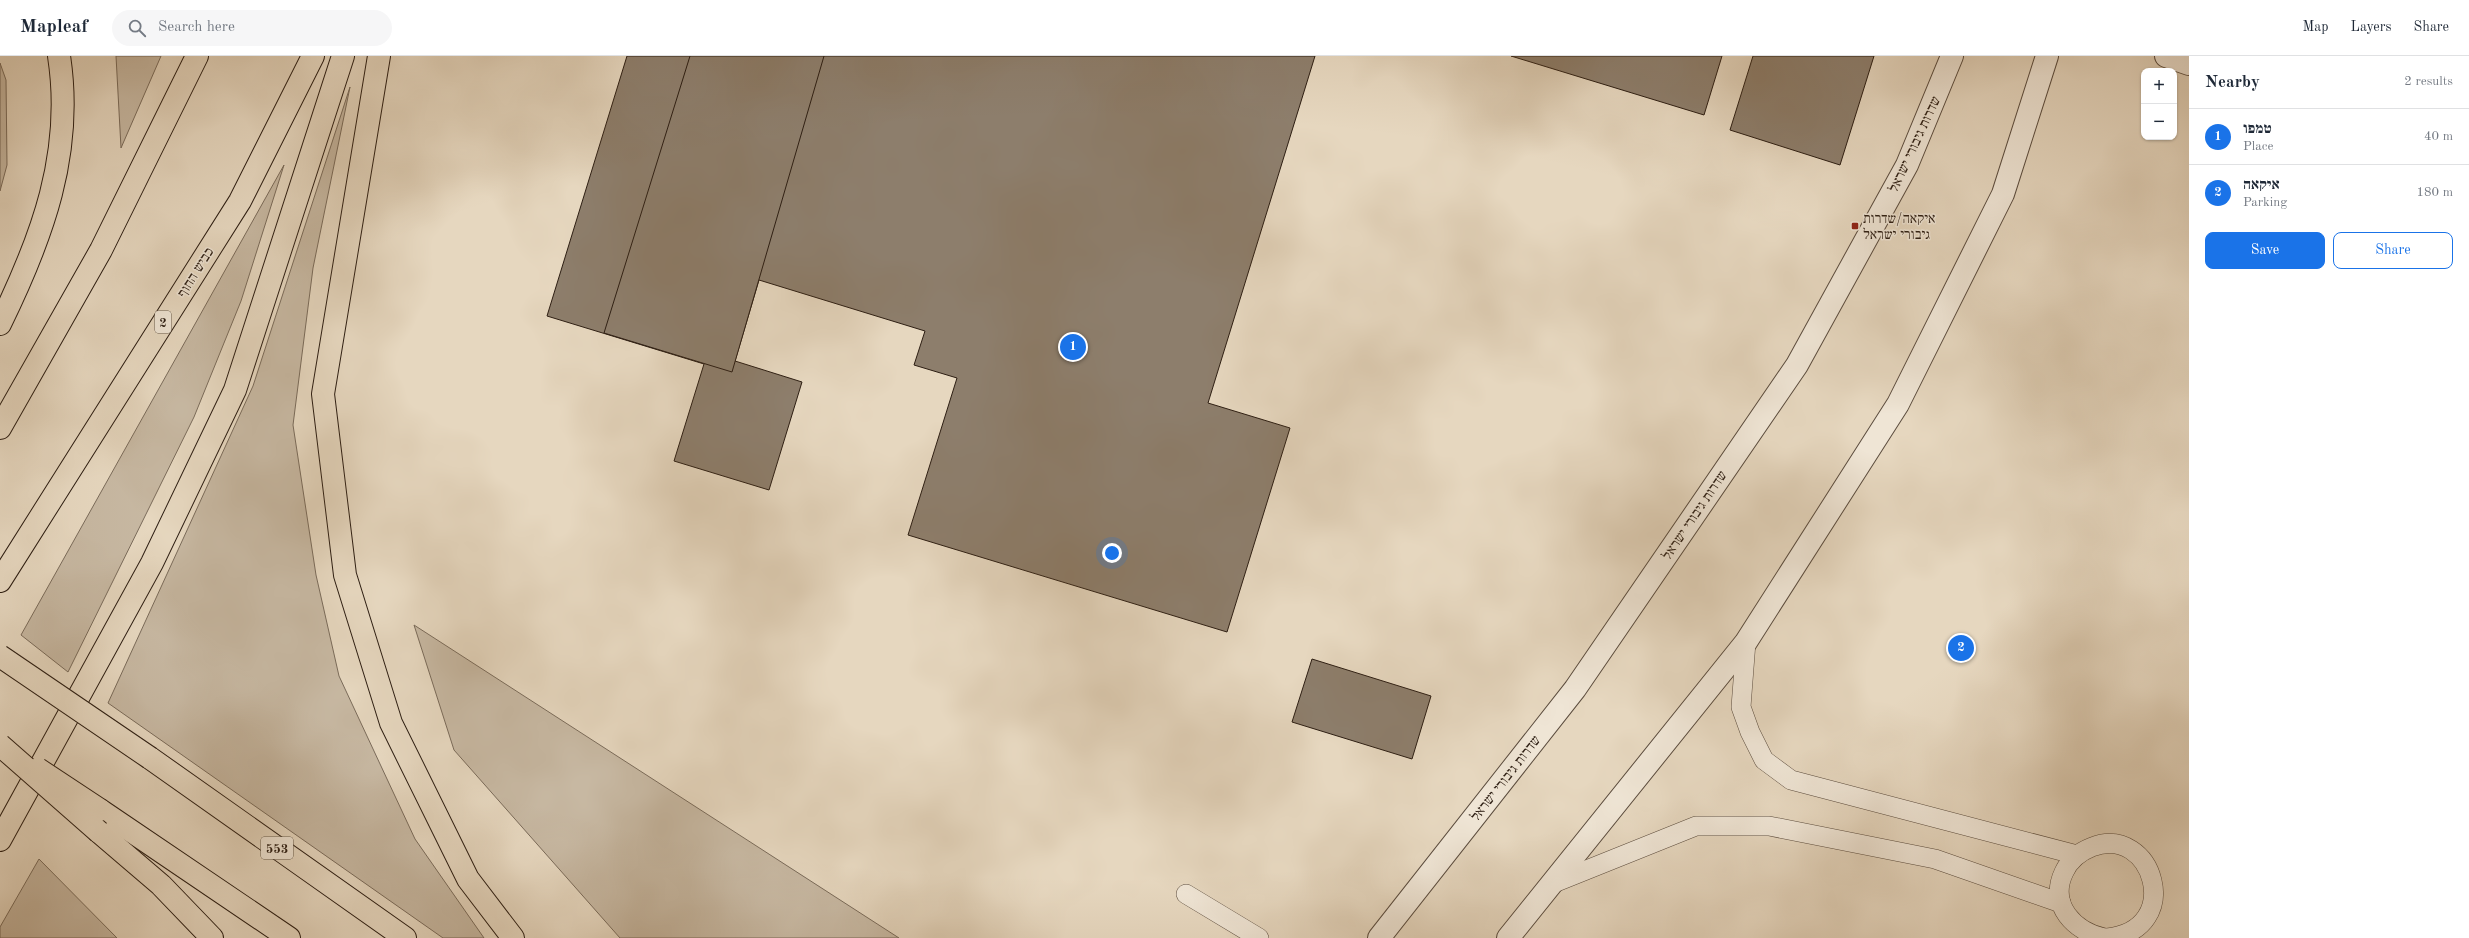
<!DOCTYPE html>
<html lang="en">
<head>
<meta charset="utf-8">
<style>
  :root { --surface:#fff; --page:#f6f6f7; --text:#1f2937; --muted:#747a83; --line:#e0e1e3; --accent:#1a73e8 }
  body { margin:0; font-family:"Old Standard TT","Frank Ruhl Libre",serif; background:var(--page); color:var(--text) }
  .controls { position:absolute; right:12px; top:12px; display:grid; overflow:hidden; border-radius:8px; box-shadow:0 1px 3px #0004 }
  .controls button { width:36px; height:36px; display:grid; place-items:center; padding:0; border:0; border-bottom:1px solid var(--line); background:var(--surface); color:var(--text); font:20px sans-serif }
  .you { position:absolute; left:1112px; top:497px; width:14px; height:14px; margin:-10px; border:3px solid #fff; border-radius:50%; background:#1a73e8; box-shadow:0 0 0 6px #1a73e833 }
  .badge { display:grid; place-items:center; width:26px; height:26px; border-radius:50%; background:var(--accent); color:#fff; font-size:13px; font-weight:700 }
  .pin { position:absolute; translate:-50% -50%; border:2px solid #fff; box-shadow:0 1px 4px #0006 }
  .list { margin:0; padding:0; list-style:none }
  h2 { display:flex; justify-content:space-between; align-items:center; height:52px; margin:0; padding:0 16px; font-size:17px }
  h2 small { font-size:13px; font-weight:400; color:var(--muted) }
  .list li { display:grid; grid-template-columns:26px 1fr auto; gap:12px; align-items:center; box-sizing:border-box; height:56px; padding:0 16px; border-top:1px solid var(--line) }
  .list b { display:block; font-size:15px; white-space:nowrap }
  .list p { margin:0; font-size:13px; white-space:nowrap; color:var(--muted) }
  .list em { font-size:13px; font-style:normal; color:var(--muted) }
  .actions { display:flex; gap:8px; padding:12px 16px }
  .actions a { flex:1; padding:9px 0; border:1px solid var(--accent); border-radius:8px; text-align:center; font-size:14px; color:var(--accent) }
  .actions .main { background:var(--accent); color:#fff }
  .icon { flex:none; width:22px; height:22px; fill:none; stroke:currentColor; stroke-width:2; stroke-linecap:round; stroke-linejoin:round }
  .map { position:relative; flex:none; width:2189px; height:882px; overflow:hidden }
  header { display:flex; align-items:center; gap:24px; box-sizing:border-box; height:56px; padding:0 20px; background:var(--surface); border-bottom:1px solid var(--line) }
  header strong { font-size:19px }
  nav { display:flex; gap:22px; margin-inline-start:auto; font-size:14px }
  .search { width:280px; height:36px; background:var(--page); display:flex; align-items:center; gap:10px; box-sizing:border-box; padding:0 14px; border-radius:22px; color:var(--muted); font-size:15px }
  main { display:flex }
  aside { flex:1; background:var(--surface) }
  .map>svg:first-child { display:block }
  .green { fill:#c7b8a2; stroke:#7a6b5a }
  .building { fill:#8d7e6c; stroke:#2d1e13 }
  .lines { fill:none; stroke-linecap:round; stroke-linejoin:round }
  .service-casing { stroke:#5b4c3e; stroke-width:20 }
  .minor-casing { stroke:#5b4c3e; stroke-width:24 }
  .tertiary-casing { stroke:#5b4c3e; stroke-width:24 }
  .primary-casing { stroke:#2d1e13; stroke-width:24 }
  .motorway-casing { stroke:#2d1e13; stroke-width:24 }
  .service { stroke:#efe5d5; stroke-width:19 }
  .minor { stroke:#efe5d5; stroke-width:22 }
  .tertiary { stroke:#efe5d5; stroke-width:22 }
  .primary { stroke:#e6d7bf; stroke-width:22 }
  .motorway { stroke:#e6d7bf; stroke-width:22 }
  .primary-bridge-casing { stroke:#2d1e13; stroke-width:24; stroke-linecap:butt }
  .motorway-bridge-casing { stroke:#2d1e13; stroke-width:24; stroke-linecap:butt }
  .primary-bridge { stroke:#e6d7bf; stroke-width:22 }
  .motorway-bridge { stroke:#e6d7bf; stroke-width:22 }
  .poi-dot { fill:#8f2418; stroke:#efe5d5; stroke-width:1.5 }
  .labels { text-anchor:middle; stroke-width:3; stroke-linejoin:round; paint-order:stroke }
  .shield { fill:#efe5d5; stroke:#675a4d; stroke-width:1 }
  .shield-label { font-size:13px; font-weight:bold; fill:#2d1e13 }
  .street-label { font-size:14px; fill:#2d1e13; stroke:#efe5d5 }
  .poi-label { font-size:14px; fill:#2d1e13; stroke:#efe5d5; text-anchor:start }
</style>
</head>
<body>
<header>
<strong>Mapleaf</strong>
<div class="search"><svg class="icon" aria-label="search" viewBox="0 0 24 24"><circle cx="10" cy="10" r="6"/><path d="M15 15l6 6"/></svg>Search here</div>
<nav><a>Map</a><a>Layers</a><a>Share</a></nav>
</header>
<main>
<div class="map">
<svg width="2189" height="882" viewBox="0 0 2189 882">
  <rect width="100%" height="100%" fill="#e6d7bf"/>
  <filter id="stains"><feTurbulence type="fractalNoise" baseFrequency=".005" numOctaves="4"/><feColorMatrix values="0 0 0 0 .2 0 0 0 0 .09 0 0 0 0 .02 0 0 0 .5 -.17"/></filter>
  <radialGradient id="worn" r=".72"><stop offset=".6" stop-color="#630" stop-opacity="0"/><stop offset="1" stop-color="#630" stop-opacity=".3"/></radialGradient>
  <g class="green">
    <path d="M116,0H161L121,92Z"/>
    <path d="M0,7L6,24L7,109L0,135Z"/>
    <path d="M350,31L313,212L293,369L316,519L339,620L415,783L484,882H443L108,647L253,330Z"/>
    <path d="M284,109L241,245L194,361L68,616L21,579Z"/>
    <path d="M414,569L899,882H620L454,694Z"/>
    <path d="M39,803L117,882H0V871Z"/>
  </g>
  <g class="building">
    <path d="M627,0H1315L1208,347L1290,372L1227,576L908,479L957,322L914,309L925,275L759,224L735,305L802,326L769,434L674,405L704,308L547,260Z"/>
    <path d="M690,0H824L732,316L604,277Z"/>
    <path d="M1511,0H1722L1704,59Z"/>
    <path d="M1753,0H1874L1840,109L1730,74Z"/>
    <path d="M1312,603L1431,640L1412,703L1292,666Z"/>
  </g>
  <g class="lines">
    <defs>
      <g id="service">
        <path d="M1746,586L1741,651L1750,676L1764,704L1791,724L2077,799"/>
        <path d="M1554,827L1696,770H1769L1935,803L2061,847"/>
        <path d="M1186,838L1259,882"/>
        <path d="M2105,882C2075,876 2048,849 2064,816C2070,803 2079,796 2092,791C2153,767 2186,874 2107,882"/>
      </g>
      <path id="minor" d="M2166,0L2189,8"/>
      <g id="tertiary">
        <path d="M1379,882L1575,633L1797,309L1907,109L1952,0"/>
        <path d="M1508,882L1746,586L1898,348L2003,138L2047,0"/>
      </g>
      <g id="primary">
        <path d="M150,702L405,882"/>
        <path d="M100,754L289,882"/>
      </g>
      <g id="motorway">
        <path d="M379,0L323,338L345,519L391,667L468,823L513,882"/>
        <path d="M0,268C42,182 74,97 59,0"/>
        <path d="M0,372L101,194L197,0"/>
        <path d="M0,525L240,145L313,0"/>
        <path d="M99,776L161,829L212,882"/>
        <path d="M0,784L152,507L235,334L343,0"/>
      </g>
    </defs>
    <use href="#service" class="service-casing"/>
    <use href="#minor" class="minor-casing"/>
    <use href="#tertiary" class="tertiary-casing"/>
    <use href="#primary" class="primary-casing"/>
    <use href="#motorway" class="motorway-casing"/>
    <use href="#service" class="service"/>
    <use href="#minor" class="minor"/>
    <use href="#tertiary" class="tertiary"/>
    <use href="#primary" class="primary"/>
    <use href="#motorway" class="motorway"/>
    <defs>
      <g id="primary-bridge">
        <path d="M0,600L150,702"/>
        <path d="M38,713L100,754"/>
      </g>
      <path id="motorway-bridge" d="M0,689L99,776"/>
    </defs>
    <use href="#primary-bridge" class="primary-bridge-casing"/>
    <use href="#motorway-bridge" class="motorway-bridge-casing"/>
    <use href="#primary-bridge" class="primary-bridge"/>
    <use href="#motorway-bridge" class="motorway-bridge"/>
  </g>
  <rect class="poi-dot" x="1851" y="166" width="8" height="8" rx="2"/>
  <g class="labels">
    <g class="shield">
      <rect x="155" y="255" width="16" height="22" rx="3"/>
      <rect x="261" y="781" width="32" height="22" rx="3"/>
    </g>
    <g class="shield-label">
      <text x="163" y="271">2</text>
      <text x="277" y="797">553</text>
    </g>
    <g class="street-label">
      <text transform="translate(1914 88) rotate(-65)" y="5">שדרות גיבורי ישראל</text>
      <text transform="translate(195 216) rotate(-58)" y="5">כביש החוף</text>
      <text transform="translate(1694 459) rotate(-56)" y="5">שדרות גיבורי ישראל</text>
      <text transform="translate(1505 722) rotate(-52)" y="5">שדרות גיבורי ישראל</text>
    </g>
    <g class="poi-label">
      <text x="1863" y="167">איקאה/שדרות<tspan x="1863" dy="16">גיבורי ישראל</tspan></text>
    </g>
  </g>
  <rect width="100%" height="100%" filter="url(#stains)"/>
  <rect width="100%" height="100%" fill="url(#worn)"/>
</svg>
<div class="controls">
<button>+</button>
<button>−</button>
</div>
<div class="you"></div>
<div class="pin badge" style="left:1073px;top:291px">1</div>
<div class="pin badge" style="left:1961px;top:592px">2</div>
</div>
<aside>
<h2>Nearby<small>2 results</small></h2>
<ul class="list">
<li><span class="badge">1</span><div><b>טמפו</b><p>Place</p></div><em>40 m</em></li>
<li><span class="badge">2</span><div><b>איקאה</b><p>Parking</p></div><em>180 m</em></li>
</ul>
<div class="actions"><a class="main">Save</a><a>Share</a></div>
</aside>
</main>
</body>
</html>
